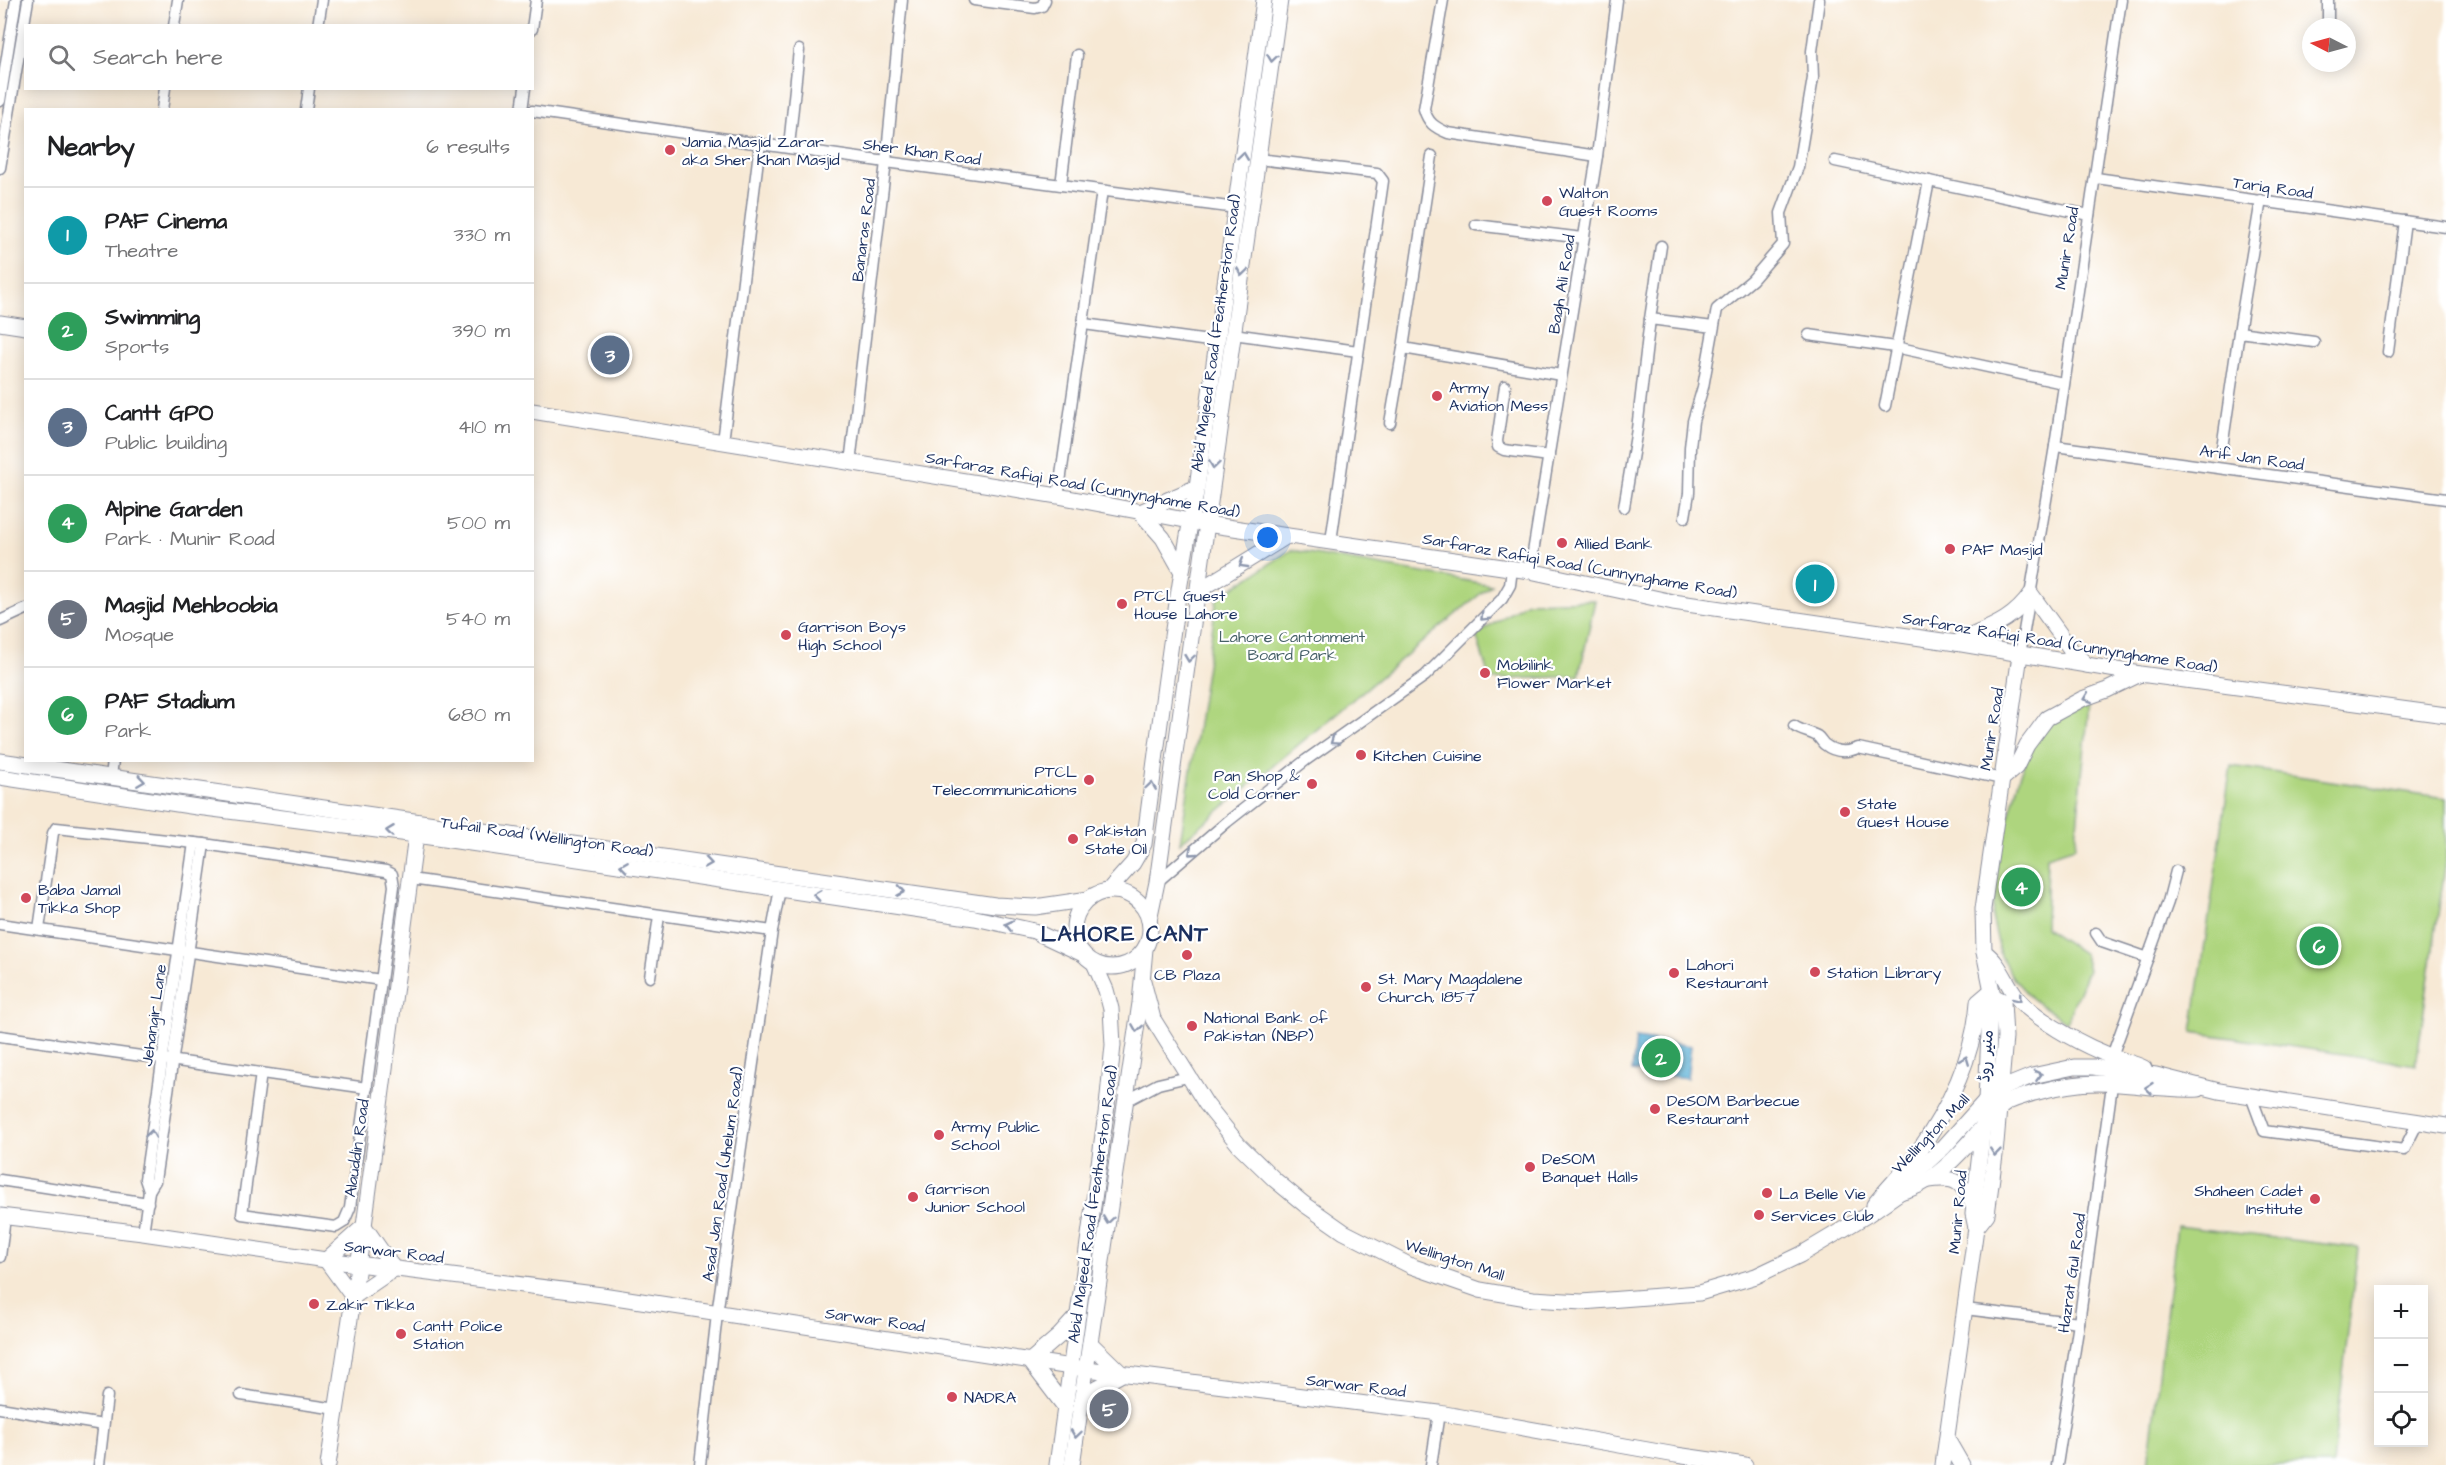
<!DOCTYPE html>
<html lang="en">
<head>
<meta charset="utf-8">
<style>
  :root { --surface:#fff; --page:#f2f2f2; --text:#202124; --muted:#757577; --line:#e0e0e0; --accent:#d93025 }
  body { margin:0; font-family:"Architects Daughter","Playpen Sans Arabic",sans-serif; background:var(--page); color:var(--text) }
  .controls { position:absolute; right:18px; bottom:18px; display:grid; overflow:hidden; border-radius:0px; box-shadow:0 3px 15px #0003 }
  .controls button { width:54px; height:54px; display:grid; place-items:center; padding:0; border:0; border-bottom:2px solid var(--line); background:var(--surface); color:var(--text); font:30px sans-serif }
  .compass { position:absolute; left:2302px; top:18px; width:54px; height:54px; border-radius:50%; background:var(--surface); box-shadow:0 3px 15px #0003; rotate:276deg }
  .you { position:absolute; left:1268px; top:538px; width:21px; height:21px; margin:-15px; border:4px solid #fff; border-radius:50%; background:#1a73e8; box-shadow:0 0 0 9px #1a73e833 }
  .badge { display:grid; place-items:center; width:39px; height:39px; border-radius:50%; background:var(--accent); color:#fff; font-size:20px; font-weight:700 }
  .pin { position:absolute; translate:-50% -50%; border:3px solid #fff; box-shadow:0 2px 6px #0006 }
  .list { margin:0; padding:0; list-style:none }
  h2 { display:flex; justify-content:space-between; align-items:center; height:78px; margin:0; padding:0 24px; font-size:26px }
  h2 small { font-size:20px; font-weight:400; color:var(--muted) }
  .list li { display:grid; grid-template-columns:39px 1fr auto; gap:18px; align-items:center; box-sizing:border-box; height:96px; padding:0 24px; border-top:2px solid var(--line) }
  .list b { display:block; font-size:22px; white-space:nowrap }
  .list p { margin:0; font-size:20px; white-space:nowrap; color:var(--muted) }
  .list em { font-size:20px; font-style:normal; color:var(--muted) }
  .icon { flex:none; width:33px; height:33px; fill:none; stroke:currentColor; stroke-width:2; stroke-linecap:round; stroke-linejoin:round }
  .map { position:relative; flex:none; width:2446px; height:1465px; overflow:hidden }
  .search { position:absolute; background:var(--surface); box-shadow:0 3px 15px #0003; left:24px; top:24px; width:510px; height:66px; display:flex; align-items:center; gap:15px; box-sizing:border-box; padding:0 21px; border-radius:0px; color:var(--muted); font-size:22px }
  .panel { position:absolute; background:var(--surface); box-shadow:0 3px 15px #0003; left:24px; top:108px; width:510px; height:654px; border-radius:0px }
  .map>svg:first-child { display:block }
  .park { fill:#aed57e; stroke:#64826e; stroke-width:1.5 }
  .water { fill:#5cb3d9; stroke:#3c719c; stroke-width:1.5 }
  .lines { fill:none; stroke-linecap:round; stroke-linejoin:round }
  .street-casing { stroke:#898c9a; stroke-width:13 }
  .secondary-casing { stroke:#898c9a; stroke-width:17 }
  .street { stroke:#fff; stroke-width:10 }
  .secondary { stroke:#fff; stroke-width:15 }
  .oneway { stroke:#8d97ae }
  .poi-dot { fill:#d1495b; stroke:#fff; stroke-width:2 }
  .labels { text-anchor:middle; stroke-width:4.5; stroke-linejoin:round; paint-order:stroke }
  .poi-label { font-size:16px; fill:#1b2f5e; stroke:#fff; text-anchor:start }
  .street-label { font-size:16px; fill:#1b2f5e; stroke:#fff }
  .park-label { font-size:16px; fill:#476168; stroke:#fff }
  .district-label { font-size:22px; font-weight:bold; letter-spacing:1.5px; fill:#1b2f5e; stroke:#fff }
</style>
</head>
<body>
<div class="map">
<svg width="2446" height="1465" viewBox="0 0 2446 1465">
  <rect width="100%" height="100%" fill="#fff"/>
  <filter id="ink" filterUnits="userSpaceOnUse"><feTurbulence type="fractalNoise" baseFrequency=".0167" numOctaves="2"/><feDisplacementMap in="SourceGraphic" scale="12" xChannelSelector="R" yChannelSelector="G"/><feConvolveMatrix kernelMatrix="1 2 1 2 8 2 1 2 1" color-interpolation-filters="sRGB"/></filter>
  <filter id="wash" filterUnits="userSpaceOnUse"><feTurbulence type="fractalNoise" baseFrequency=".008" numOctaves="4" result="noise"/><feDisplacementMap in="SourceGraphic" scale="24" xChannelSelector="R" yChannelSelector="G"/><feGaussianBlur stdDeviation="1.35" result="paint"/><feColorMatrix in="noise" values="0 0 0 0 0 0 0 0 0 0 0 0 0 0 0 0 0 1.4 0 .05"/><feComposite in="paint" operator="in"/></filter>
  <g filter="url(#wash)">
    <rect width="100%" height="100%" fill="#f7e9d5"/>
    <g class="park">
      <path d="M1291,550L1491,585L1180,843L1217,598Z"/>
      <path d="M1595,600L1579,676L1490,680L1476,635L1527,602Z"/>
      <path d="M2089,705L2075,847L2047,856L2045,928L2084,954L2088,970L2066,1022L2032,999L2013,978L2001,956L1992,917L1998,856L2020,776L2033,744L2055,720Z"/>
      <path d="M2231,766L2446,798V860L2416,1065L2192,1032Z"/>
      <path d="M2177,1226L2358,1248L2332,1465H2148Z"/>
    </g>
    <path class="water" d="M1636,1038L1691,1046L1687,1078L1632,1071Z"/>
  </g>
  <g filter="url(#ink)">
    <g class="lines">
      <defs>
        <g id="street">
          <path d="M974,0L1035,8L1042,6L1045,0"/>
          <path d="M1443,0L1424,109C1428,123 1434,127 1448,133L1597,156"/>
          <path d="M2328,23V0"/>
          <path d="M174,26L178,0"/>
          <path d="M318,26L322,0"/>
          <path d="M532,29L536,0"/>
          <path d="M0,101L16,0"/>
          <path d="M162,110L165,88"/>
          <path d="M306,110L309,88"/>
          <path d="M522,110L525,88"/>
          <path d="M532,111L886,162L1236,208"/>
          <path d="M789,146L799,50"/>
          <path d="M1432,156L1403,348L1561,375"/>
          <path d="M1258,159L1377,173L1383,181L1331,541"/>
          <path d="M1835,161L2089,215"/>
          <path d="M0,168L28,0"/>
          <path d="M2096,178L2446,227"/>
          <path d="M1061,185L1077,55"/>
          <path d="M1476,225L1583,238"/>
          <path d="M1650,319L1661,246"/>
          <path d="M1084,324L1216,342"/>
          <path d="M2239,332L2314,342"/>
          <path d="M1233,334L1358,351"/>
          <path d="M1809,335L1895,347L2063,383"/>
          <path d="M2388,352L2405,221"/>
          <path d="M1505,386L1497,441L1498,447L1504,450L1549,456"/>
          <path d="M1885,406L1929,181"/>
          <path d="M1390,423L1403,348"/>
          <path d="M723,442L760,143"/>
          <path d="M2055,446L2446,499"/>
          <path d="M2222,448L2239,332L2261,200"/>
          <path d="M850,463L886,162L902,0"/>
          <path d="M1058,496L1102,191"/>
          <path d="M1624,507L1637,429L1650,319L1713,327"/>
          <path d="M1685,517L1689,493L1690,447L1693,421L1703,387L1717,309L1752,280L1783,244L1781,213L1798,167L1813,78L1812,51L1819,0"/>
          <path d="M1530,571L1597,156L1617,0"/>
          <path d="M0,621L26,609"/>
          <path d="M2020,655L2055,446L2121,0"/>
          <path d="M1794,726C1801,731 1810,732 1817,736C1820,738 1821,741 1824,744C1834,752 1846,753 1858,748L2002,779"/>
          <path d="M111,777L113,760"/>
          <path d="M411,879L772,931"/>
          <path d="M1157,882L1227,822L1306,760L1425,676L1502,599L1510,585L1512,569"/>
          <path d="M0,924L381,980"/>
          <path d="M39,929L53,833L56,828L204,844L386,871L392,874L394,886L350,1208L344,1222L336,1227L242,1214L261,1073"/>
          <path d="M2096,933L2102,942L2148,958"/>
          <path d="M650,977L659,916"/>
          <path d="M0,1036L367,1088"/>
          <path d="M2112,1056L2168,902L2176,871"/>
          <path d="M2251,1096L2264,1131L2404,1150L2418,1122"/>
          <path d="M1126,1101L1158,1084L1188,1077"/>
          <path d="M0,1180L148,1203"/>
          <path d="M149,1191L145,1179L194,843"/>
          <path d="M143,1233L149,1191L155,1181L204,844"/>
          <path d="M0,1257L5,1217"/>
          <path d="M1965,1309L2079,1323"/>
          <path d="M241,1395L337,1409"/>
          <path d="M0,1408L103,1425"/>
          <path d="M99,1465L107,1396"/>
          <path d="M700,1465L717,1314L772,931L780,889"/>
          <path d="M1431,1465L1439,1413"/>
          <path d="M2057,1465L2079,1323L2112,1085"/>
        </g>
        <g id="secondary">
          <path d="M0,323L26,327"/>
          <path d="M532,411L1058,496L1206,524L1530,571L1673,602L1956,643L2140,674L2446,715"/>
          <path d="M1181,570L1163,538L1140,512L1197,487"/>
          <path d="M1198,591L1287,536"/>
          <path d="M1956,643C1986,628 2011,623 2031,594L2072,651L2087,665"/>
          <path d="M0,761L995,905L1035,907L1089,899"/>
          <path d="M0,777L197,807L416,835L975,918L1034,931L1083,954"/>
          <path d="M2002,779L2016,767L2027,745L2047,718L2082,699L2107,690L2140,674"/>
          <path d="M1108,891L1133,863L1144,844C1160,725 1174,605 1197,487L1264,0"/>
          <circle cx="1112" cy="929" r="38"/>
          <path d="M1149,920L1157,882L1280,0"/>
          <path d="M1984,952C2003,964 2007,991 2025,1006C2050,1027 2083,1045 2113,1057C2123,1061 2134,1063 2144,1068"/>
          <path d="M1143,981L1153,1019L1206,1104L1239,1145L1275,1180L1304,1204L1344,1232L1411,1266L1480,1290L1533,1299L1582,1302L1699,1293L1756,1276L1800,1255L1867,1215L1900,1192L1904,1183L1943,1148L1986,1100L2000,1089L2032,1076L2074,1067H2093L2156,1075L2219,1091L2446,1126"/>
          <path d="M1929,1180C1957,1176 1962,1182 1974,1207"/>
          <path d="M1900,1192C1928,1186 1951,1163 1970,1142C1982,1128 1992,1112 2008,1102C2016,1098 2025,1096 2034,1093C2055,1087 2076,1083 2098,1083C2131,1083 2165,1091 2199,1089"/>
          <path d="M1874,1205C1887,1188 1903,1173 1916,1155C1947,1111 1974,1057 1978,1002L1991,991"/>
          <path d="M0,1216L143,1233L326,1260L602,1295L1071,1367L1439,1413L1676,1455L1745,1465"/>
          <path d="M364,1226L394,1269L353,1297L326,1260Z"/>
          <path d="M1976,1228L1987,1214L1995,1155L2005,1037L2003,1001L1993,996"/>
          <path d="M1082,1396L1122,1374L1090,1343"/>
          <path d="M1065,1407L1030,1361L1059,1336L1078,1315"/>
          <path d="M1947,1439L1962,1465"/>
          <path d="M328,1465L364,1226L416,835"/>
          <path d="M1057,1465L1107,1106L1113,1045L1111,1009L1106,990L1094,963"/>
          <path d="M1072,1465L1140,1003L1145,949"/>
          <path d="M1943,1465L1976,1228L1973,1214L1986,1100L1990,1010L1993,996L1984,952L1983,909L2020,655"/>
        </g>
      </defs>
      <use href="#street" class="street-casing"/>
      <use href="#secondary" class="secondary-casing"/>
      <use href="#street" class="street"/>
      <use href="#secondary" class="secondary"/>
    </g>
    <defs><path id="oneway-chevron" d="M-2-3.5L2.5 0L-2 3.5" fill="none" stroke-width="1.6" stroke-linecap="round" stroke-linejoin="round" transform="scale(1.5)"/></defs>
    <g class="oneway">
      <use href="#oneway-chevron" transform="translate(1272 58) rotate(98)"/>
      <use href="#oneway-chevron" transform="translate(1243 156) rotate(-82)"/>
      <use href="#oneway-chevron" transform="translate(1242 272) rotate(98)"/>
      <use href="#oneway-chevron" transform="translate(1214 465) rotate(98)"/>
      <use href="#oneway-chevron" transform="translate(1243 564) rotate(149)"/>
      <use href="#oneway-chevron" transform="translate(1484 617) rotate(135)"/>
      <use href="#oneway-chevron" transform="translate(1189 658) rotate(98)"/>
      <use href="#oneway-chevron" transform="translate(2087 698) rotate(159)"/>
      <use href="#oneway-chevron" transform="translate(1334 741) rotate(145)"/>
      <use href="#oneway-chevron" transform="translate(141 781) rotate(8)"/>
      <use href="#oneway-chevron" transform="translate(1151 786) rotate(-82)"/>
      <use href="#oneway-chevron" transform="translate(390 831) rotate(-173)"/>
      <use href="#oneway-chevron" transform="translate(1192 852) rotate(139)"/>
      <use href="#oneway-chevron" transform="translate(708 863) rotate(8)"/>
      <use href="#oneway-chevron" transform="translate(624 866) rotate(-172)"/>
      <use href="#oneway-chevron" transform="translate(901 891) rotate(9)"/>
      <use href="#oneway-chevron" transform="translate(817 895) rotate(-172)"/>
      <use href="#oneway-chevron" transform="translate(1009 925) rotate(-167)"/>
      <use href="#oneway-chevron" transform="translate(2018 998) rotate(51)"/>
      <use href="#oneway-chevron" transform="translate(1137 1028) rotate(99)"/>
      <use href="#oneway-chevron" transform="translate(1965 1060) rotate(-69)"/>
      <use href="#oneway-chevron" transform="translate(2038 1075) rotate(-14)"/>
      <use href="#oneway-chevron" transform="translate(2149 1088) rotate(-174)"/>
      <use href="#oneway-chevron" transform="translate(151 1134) rotate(-82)"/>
      <use href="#oneway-chevron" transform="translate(1995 1152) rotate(96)"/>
      <use href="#oneway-chevron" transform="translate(1108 1220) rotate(98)"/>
      <use href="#oneway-chevron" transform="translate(1076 1434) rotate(98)"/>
    </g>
  </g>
  <g class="poi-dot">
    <circle cx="670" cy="150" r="6"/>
    <circle cx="1547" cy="201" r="6"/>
    <circle cx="1437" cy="396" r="6"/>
    <circle cx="1562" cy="543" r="6"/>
    <circle cx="1950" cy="549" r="6"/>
    <circle cx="1122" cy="604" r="6"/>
    <circle cx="786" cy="635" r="6"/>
    <circle cx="1485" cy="673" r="6"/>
    <circle cx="1361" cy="755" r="6"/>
    <circle cx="1089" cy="780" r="6"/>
    <circle cx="1312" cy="784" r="6"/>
    <circle cx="1845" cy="812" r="6"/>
    <circle cx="1073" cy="839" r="6"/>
    <circle cx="26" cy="898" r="6"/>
    <circle cx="1187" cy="955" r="6"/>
    <circle cx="1815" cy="972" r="6"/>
    <circle cx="1674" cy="973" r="6"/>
    <circle cx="1366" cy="987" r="6"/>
    <circle cx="1192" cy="1026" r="6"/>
    <circle cx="1655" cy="1109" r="6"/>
    <circle cx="939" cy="1135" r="6"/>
    <circle cx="1530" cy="1167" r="6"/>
    <circle cx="1767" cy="1193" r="6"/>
    <circle cx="913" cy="1197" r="6"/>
    <circle cx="2315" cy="1199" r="6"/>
    <circle cx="1759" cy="1215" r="6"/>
    <circle cx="314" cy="1304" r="6"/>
    <circle cx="401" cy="1334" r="6"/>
    <circle cx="952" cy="1397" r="6"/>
  </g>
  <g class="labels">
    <g class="poi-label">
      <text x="682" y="147">Jamia Masjid Zarar<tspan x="682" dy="18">aka Sher Khan Masjid</tspan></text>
      <text x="1559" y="198">Walton<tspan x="1559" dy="18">Guest Rooms</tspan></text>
      <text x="1449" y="393">Army<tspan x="1449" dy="18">Aviation Mess</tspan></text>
      <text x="1574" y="549">Allied Bank</text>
      <text x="1962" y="555">PAF Masjid</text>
      <text x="1134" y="601">PTCL Guest<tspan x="1134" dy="18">House Lahore</tspan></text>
      <text x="798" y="632">Garrison Boys<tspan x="798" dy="18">High School</tspan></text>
      <text x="1497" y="670">Mobilink<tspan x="1497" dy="18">Flower Market</tspan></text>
      <text x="1373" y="761">Kitchen Cuisine</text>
      <text x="1077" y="777" text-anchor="end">PTCL<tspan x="1077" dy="18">Telecommunications</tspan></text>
      <text x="1300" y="781" text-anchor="end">Pan Shop &amp;<tspan x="1300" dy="18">Cold Corner</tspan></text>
      <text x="1857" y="809">State<tspan x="1857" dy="18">Guest House</tspan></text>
      <text x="1085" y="836">Pakistan<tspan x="1085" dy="18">State Oil</tspan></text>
      <text x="38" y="895">Baba Jamal<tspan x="38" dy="18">Tikka Shop</tspan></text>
      <text x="1686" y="970">Lahori<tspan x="1686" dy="18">Restaurant</tspan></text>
      <text x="1827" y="978">Station Library</text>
      <text x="1187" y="980" text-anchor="middle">CB Plaza</text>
      <text x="1378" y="984">St. Mary Magdalene<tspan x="1378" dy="18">Church, 1857</tspan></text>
      <text x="1204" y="1023">National Bank of<tspan x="1204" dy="18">Pakistan (NBP)</tspan></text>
      <text x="1667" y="1106">DeSOM Barbecue<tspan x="1667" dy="18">Restaurant</tspan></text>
      <text x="951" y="1132">Army Public<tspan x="951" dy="18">School</tspan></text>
      <text x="1542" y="1164">DeSOM<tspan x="1542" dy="18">Banquet Halls</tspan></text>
      <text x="925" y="1194">Garrison<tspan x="925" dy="18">Junior School</tspan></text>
      <text x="2303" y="1196" text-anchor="end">Shaheen Cadet<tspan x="2303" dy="18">Institute</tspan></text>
      <text x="1779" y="1199">La Belle Vie</text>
      <text x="1771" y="1221">Services Club</text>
      <text x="326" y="1310">Zakir Tikka</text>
      <text x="413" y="1331">Cantt Police<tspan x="413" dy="18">Station</tspan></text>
      <text x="964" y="1403">NADRA</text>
    </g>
    <g class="street-label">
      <text transform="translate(922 151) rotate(8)" y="6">Sher Khan Road</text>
      <text transform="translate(2273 187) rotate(8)" y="6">Tariq Road</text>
      <text transform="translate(863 230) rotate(-83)" y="6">Banaras Road</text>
      <text transform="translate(2066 248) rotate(-81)" y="6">Munir Road</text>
      <text transform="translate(1561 284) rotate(-81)" y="6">Bagh Ali Road</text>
      <text transform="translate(1215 333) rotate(-82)" y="6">Abid Majeed Road (Featherston Road)</text>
      <text transform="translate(2252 457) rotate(8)" y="6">Arif Jan Road</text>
      <text transform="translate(1083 484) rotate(10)" y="6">Sarfaraz Rafiqi Road (Cunnynghame Road)</text>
      <text transform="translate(1580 565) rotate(10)" y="6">Sarfaraz Rafiqi Road (Cunnynghame Road)</text>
      <text transform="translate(2060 642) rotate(9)" y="6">Sarfaraz Rafiqi Road (Cunnynghame Road)</text>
      <text transform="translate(1991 729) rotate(-81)" y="6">Munir Road</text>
      <text transform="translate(547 836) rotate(8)" y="6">Tufail Road (Wellington Road)</text>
      <text transform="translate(153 1015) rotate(-82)" y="6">Jehangir Lane</text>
      <text transform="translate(1985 1056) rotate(-86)" y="6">منیر روڈ</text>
      <text transform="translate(1930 1133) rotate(-46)" y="6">Wellington Mall</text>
      <text transform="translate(356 1148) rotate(-82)" y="6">Alauddin Road</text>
      <text transform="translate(722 1174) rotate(-82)" y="6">Asad Jan Road (Jhelum Road)</text>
      <text transform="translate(1092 1204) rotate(-82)" y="6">Abid Majeed Road (Featherston Road)</text>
      <text transform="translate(1957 1212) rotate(-85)" y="6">Munir Road</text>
      <text transform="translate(394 1251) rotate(7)" y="6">Sarwar Road</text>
      <text transform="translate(1455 1259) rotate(18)" y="6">Wellington Mall</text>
      <text transform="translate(2071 1273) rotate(-82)" y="6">Hazrat Gul Road</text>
      <text transform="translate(875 1319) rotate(8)" y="6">Sarwar Road</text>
      <text transform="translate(1356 1385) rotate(7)" y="6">Sarwar Road</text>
    </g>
    <g class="park-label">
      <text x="1292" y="642">Lahore Cantonment<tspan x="1292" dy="18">Board Park</tspan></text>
    </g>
    <g class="district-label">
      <text x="1125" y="941">LAHORE CANT</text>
    </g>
  </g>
</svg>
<div class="controls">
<button>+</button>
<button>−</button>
<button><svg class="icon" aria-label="locate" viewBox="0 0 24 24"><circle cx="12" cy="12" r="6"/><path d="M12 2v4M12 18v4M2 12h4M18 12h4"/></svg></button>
</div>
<svg class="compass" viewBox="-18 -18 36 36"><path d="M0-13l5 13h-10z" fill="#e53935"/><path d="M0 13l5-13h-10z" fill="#757577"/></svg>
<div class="you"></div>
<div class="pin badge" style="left:1815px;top:584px;background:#0f9aa8">1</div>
<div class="pin badge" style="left:1661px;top:1058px;background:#2e9e5b">2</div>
<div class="pin badge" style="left:610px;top:355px;background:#5c6f8a">3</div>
<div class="pin badge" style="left:2021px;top:887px;background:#2e9e5b">4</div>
<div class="pin badge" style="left:1109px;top:1409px;background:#6b7280">5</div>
<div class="pin badge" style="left:2319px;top:946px;background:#2e9e5b">6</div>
<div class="search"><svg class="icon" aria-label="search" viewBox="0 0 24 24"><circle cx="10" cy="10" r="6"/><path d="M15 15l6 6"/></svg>Search here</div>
<section class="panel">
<h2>Nearby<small>6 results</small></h2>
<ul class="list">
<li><span class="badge" style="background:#0f9aa8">1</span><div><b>PAF Cinema</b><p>Theatre</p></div><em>330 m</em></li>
<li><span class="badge" style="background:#2e9e5b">2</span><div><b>Swimming</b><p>Sports</p></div><em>390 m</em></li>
<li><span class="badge" style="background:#5c6f8a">3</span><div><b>Cantt GPO</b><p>Public building</p></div><em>410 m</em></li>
<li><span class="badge" style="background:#2e9e5b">4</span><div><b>Alpine Garden</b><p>Park · Munir Road</p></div><em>500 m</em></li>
<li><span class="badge" style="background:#6b7280">5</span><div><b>Masjid Mehboobia</b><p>Mosque</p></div><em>540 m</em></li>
<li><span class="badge" style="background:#2e9e5b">6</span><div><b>PAF Stadium</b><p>Park</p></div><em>680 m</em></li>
</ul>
</section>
</div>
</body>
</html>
